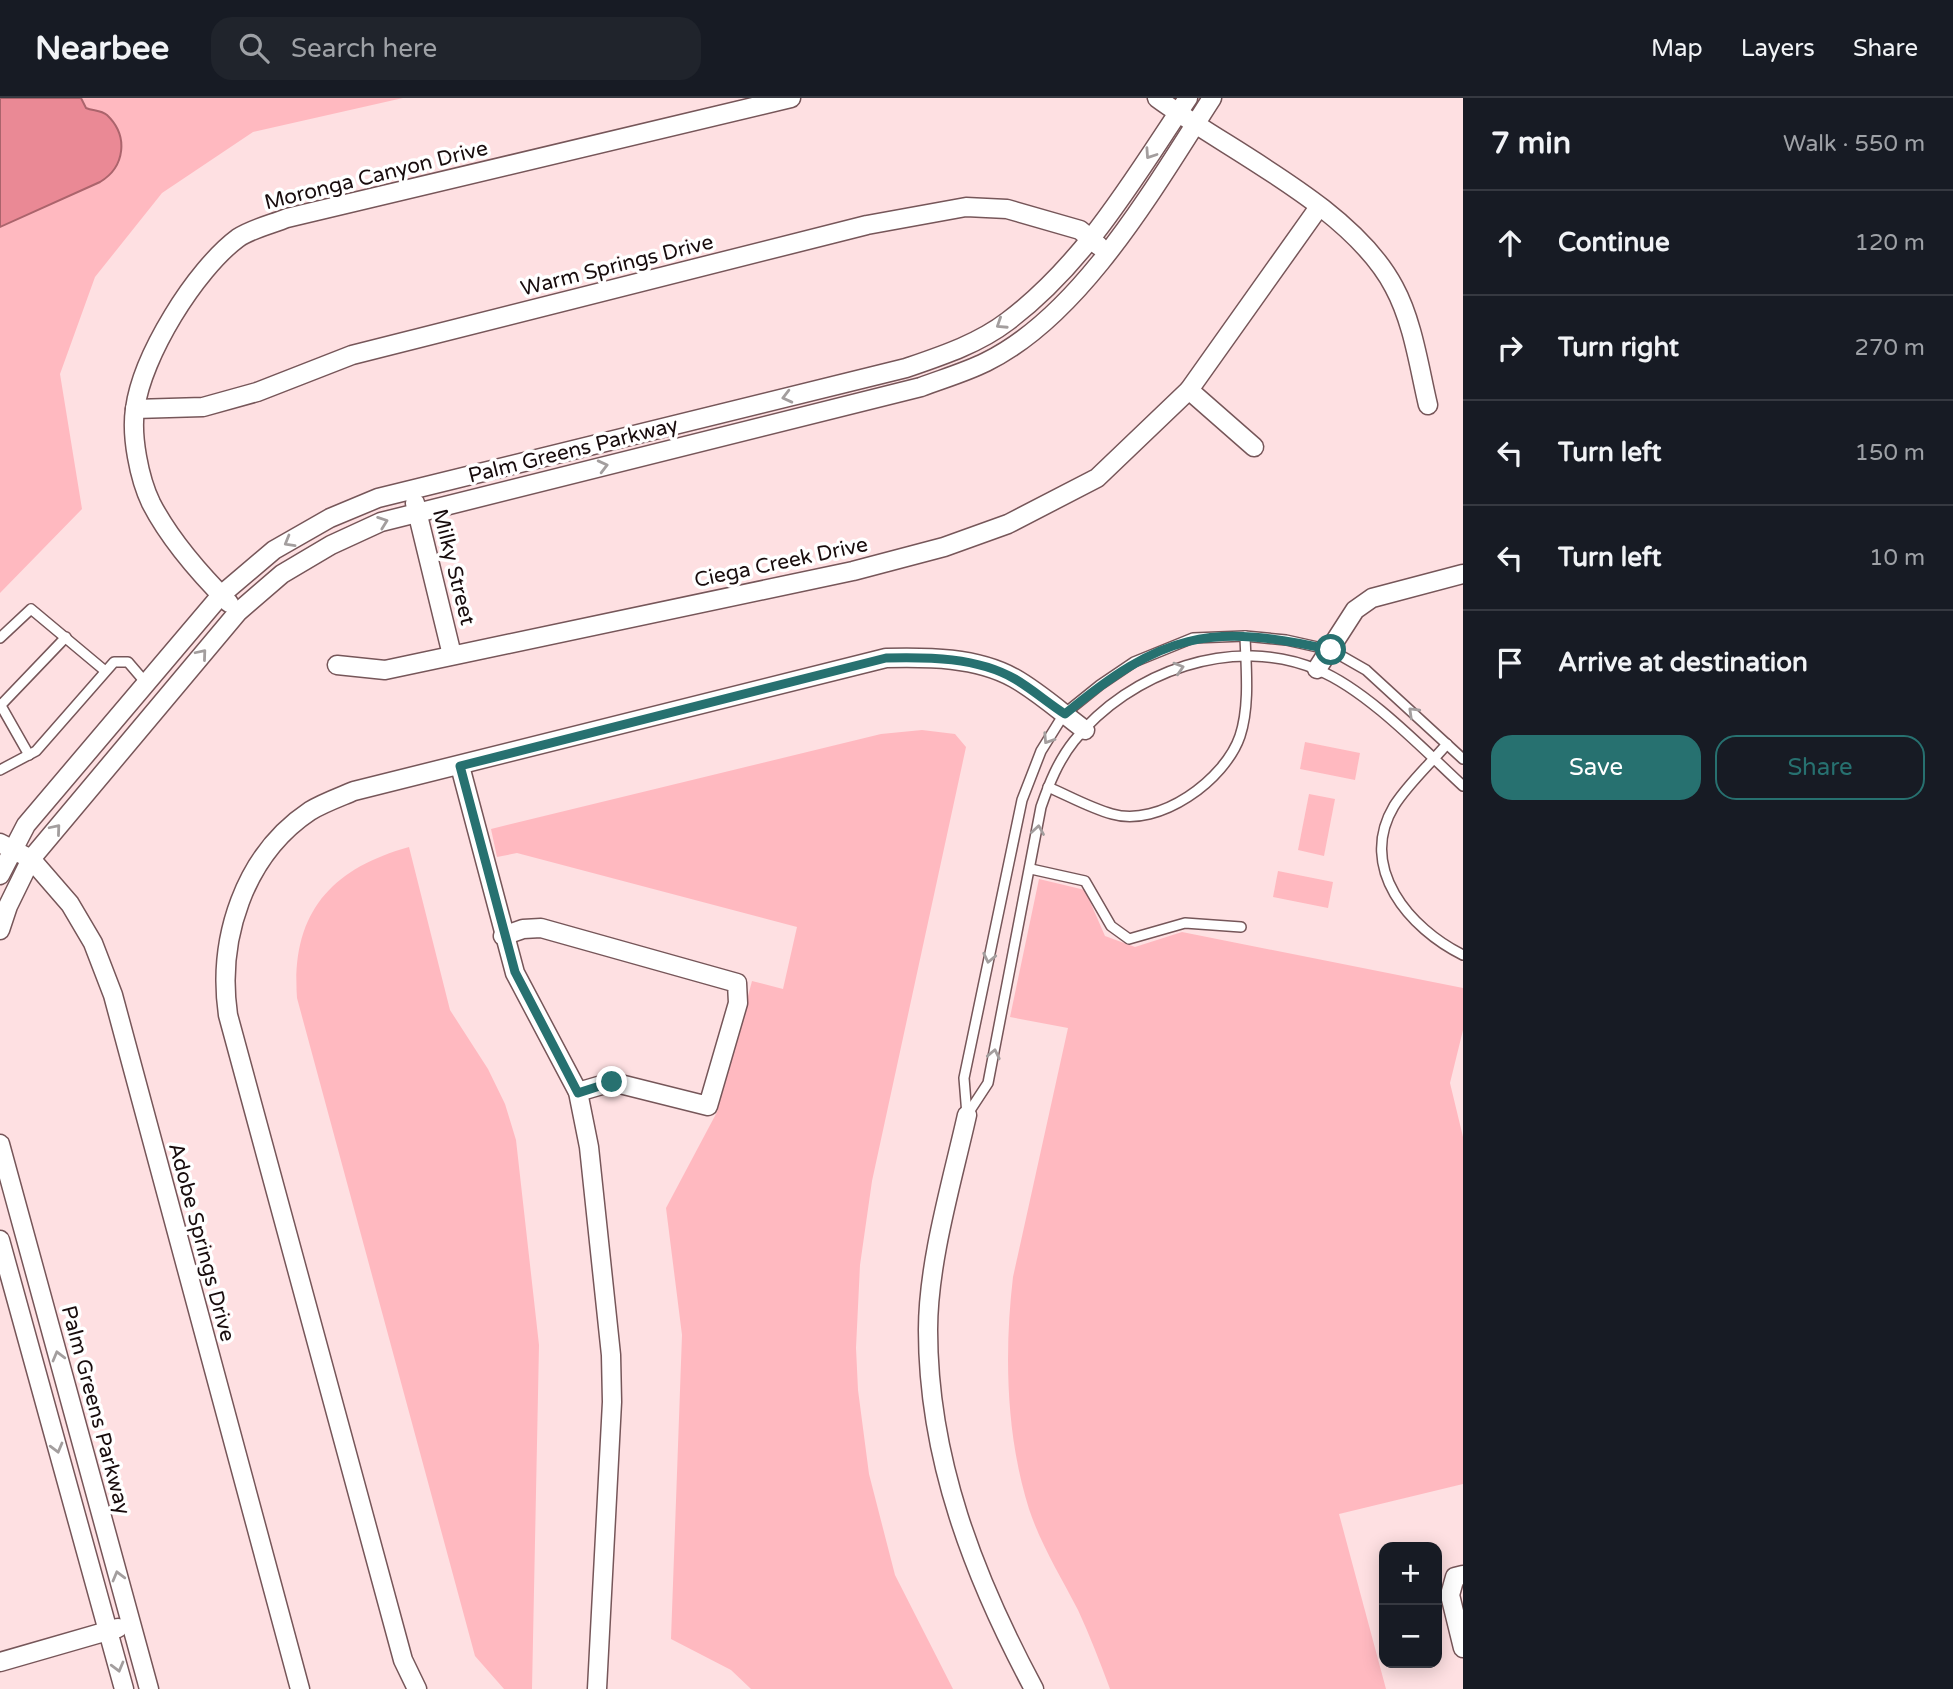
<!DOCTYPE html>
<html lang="en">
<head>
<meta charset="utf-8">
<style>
  :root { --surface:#171b24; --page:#20242c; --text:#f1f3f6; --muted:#9ea1a6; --line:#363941; --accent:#277170 }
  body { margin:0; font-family:"Varela Round",sans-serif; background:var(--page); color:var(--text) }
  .controls { position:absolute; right:21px; bottom:21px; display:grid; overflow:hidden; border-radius:14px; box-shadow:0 4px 18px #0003 }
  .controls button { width:63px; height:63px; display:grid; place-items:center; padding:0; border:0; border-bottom:2px solid var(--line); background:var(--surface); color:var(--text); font:35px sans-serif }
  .stop { position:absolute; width:21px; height:21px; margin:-16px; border:5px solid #277170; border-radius:50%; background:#fff }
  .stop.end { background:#277170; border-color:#fff; box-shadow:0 2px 7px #0008 }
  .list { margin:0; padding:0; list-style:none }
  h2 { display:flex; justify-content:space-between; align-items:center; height:91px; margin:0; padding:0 28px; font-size:30px }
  h2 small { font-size:23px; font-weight:400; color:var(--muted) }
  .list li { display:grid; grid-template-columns:46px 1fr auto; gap:21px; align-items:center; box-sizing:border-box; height:105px; padding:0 28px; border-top:2px solid var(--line) }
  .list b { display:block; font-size:26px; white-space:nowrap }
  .list em { font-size:23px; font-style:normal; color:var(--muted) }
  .actions { display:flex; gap:14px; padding:21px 28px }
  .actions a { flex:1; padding:16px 0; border:2px solid var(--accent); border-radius:21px; text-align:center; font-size:24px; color:var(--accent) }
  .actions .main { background:var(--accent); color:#fff }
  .icon { flex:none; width:38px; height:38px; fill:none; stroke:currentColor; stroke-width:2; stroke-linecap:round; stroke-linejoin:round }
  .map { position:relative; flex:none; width:1463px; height:1591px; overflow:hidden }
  header { display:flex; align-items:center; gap:42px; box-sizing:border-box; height:98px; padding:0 35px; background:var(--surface); border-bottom:2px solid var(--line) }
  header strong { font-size:33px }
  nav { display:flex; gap:38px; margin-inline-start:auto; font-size:24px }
  .search { width:490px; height:63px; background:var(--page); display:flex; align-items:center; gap:18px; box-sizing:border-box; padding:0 24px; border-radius:21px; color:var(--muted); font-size:26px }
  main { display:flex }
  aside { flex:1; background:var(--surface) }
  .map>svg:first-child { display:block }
  .green { fill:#ffb9c0 }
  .water { fill:#ea8995; stroke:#ab646c; stroke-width:2 }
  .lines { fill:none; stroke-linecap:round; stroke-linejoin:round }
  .service-casing { stroke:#765659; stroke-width:12 }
  .minor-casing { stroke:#765659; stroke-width:21 }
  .service { stroke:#fff; stroke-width:9 }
  .minor { stroke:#fff; stroke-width:18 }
  .oneway { stroke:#a39e9e }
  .route { stroke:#277170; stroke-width:9 }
  .labels { text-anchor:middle; stroke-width:7; stroke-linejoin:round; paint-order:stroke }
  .street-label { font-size:21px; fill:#180c0d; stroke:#fff }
</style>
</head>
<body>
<header>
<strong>Nearbee</strong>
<div class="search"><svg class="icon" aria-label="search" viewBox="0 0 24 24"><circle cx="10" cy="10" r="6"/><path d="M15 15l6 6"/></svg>Search here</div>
<nav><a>Map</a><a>Layers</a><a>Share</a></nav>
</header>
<main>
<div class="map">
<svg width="1463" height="1591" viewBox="0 0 1463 1591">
  <rect width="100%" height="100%" fill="#fee0e2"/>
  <g class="green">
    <path d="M0,0H403L253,34L162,95L95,179L60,276L82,411L0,495Z"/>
    <path d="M922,632L955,636L966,649L872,1083L860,1167L856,1250L858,1292L869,1376L895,1477L953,1591H751L731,1572L671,1541L682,1237L666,1110L717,1014L752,883L783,891L797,829L517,755L497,759L491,731L881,636Z"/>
    <path d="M1305,644L1360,655L1355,682L1300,671Z"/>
    <path d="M1309,696L1335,701L1324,758L1298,752Z"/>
    <path d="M409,749L450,912L488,971L505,1006L516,1042L539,1247L532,1591H504L475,1558L297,900C291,816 330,771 409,749Z"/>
    <path d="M1278,773L1333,784L1328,810L1273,799Z"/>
    <path d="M1039,781L1085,792L1105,838L1135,849L1182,834L1463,890V932L1450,985L1463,1039V1386L1339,1416L1386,1591H1110C1100,1564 1090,1538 1078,1512C1061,1479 1041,1447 1029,1411C1006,1338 1004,1255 1013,1179L1068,930L1010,919Z"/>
  </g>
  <path class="water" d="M0,0H81L86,10C93,13 101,12 107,17C129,38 125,69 100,84L0,129Z"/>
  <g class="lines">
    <defs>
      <g id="service">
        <path d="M0,540L31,511L104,572"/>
        <path d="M0,606L29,657"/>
        <path d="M0,608L66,539"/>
        <path d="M1447,646C1430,666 1408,686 1394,708C1357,770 1410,831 1463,857"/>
        <path d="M0,672L36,653L114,564H128L146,585"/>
        <path d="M1048,689C1069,698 1090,710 1112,716C1159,730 1225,682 1240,638C1250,608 1246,569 1245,538"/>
        <path d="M1031,771L1085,783L1111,828L1129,841L1185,825L1241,829"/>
        <path d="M967,1017L964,980L1022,702L1041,653L1064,616L1100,587L1134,564L1193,540L1245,538L1286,542L1331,552L1366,572L1463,661"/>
        <path d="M967,1017L988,985L1041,709C1049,686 1058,663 1074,643C1130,573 1234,536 1318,572C1367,592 1424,652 1463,688"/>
      </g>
      <g id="minor">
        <path d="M1157,0C1229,53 1352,109 1394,189C1413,224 1419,269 1428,307"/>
        <path d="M1189,292L1254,349"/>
        <path d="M135,311L203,309L257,294L352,257L867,127L966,109L1007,111L1080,132L1099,148"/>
        <path d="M415,405L452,557"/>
        <path d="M229,505C200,476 170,442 151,405C139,380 131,338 135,311C142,258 195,172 238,140C251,131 272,126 287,120L791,0"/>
        <path d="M337,567L385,572L853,473L944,449L1008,426L1097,380L1189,292L1319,109"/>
        <path d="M1317,571L1355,512L1372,500L1463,476"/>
        <path d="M460,668L515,875L578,994L589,1049L611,1257L612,1304L597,1591"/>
        <path d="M0,745L31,761L70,806L93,845L113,897L300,1591"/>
        <path d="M0,777L26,727L221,497L274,452L330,420L378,400L906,270C941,258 978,246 1008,223C1086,164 1134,80 1188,0"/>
        <path d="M0,832L8,808L31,761L238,514L282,476L331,447L381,424L921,289C942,281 966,274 986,264C1082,217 1155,88 1212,0"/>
        <path d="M503,838L523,831L541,830L737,885L738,905L708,1008L612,984L578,994"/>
        <path d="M967,1017C952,1084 928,1164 928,1232C928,1361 974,1479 1034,1591"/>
        <path d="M0,1046L149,1591"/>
        <path d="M0,1142L124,1591"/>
        <path d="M1463,1477L1455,1479L1450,1497L1463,1550"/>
        <path d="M0,1564L118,1530"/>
        <path d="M417,1591L403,1562L228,917C217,841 244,757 310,713C323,705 340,699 354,693L886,560C928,559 976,559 1014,580C1039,594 1062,615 1085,632"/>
      </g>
    </defs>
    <use href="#service" class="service-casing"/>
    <use href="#minor" class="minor-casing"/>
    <use href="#service" class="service"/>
    <use href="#minor" class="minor"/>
  </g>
  <defs><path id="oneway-chevron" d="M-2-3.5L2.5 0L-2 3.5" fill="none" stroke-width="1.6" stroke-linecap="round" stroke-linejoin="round" transform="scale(1.75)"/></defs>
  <g class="oneway">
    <use href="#oneway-chevron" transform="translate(1150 56) rotate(124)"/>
    <use href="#oneway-chevron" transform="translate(1001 226) rotate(147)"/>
    <use href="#oneway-chevron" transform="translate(787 299) rotate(166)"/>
    <use href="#oneway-chevron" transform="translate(603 368) rotate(-14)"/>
    <use href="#oneway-chevron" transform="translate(383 424) rotate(-20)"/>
    <use href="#oneway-chevron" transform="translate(289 444) rotate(150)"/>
    <use href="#oneway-chevron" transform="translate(202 556) rotate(-50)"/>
    <use href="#oneway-chevron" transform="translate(1179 570) rotate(-17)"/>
    <use href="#oneway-chevron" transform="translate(1413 614) rotate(-136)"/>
    <use href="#oneway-chevron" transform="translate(1048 641) rotate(123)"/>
    <use href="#oneway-chevron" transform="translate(56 731) rotate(-50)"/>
    <use href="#oneway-chevron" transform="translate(1038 732) rotate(-81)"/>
    <use href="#oneway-chevron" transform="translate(989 860) rotate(102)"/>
    <use href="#oneway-chevron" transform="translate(994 956) rotate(-78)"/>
    <use href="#oneway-chevron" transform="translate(58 1258) rotate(-105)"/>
    <use href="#oneway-chevron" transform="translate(57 1350) rotate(75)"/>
    <use href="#oneway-chevron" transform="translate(118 1478) rotate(-105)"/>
    <use href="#oneway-chevron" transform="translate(118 1569) rotate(75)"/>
  </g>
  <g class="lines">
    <path class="route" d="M612,984L578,995L515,874L460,668L886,560C928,559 977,559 1015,581C1032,591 1048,605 1065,616C1161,536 1209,524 1331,552"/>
  </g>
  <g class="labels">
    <g class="street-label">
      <text transform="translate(376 77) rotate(-14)" y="7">Moronga Canyon Drive</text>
      <text transform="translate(617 167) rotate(-14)" y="7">Warm Springs Drive</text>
      <text transform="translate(573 352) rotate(-14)" y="7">Palm Greens Parkway</text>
      <text transform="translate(781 464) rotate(-12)" y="7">Ciega Creek Drive</text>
      <text transform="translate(454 469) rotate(76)" y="7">Milky Street</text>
      <text transform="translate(202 1144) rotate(75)" y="7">Adobe Springs Drive</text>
      <text transform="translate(96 1312) rotate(75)" y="7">Palm Greens Parkway</text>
    </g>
  </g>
</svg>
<div class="controls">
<button>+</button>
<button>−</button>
</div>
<div class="stop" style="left:1331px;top:552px"></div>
<div class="stop end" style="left:612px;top:984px"></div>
</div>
<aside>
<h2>7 min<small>Walk · 550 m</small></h2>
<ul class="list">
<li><svg class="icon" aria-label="ahead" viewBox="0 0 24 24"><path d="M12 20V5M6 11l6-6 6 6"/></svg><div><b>Continue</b></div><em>120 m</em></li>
<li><svg class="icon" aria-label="right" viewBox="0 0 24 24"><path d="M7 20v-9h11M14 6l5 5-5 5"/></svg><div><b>Turn right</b></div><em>270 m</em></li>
<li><svg class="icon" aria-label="left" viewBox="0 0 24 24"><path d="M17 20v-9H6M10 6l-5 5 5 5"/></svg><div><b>Turn left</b></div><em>150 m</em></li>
<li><svg class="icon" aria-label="left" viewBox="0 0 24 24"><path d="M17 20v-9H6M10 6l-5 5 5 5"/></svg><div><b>Turn left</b></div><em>10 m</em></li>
<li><svg class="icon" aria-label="arrive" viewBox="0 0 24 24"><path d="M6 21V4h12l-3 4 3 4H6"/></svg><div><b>Arrive at destination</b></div></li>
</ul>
<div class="actions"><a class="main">Save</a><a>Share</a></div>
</aside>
</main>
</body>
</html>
